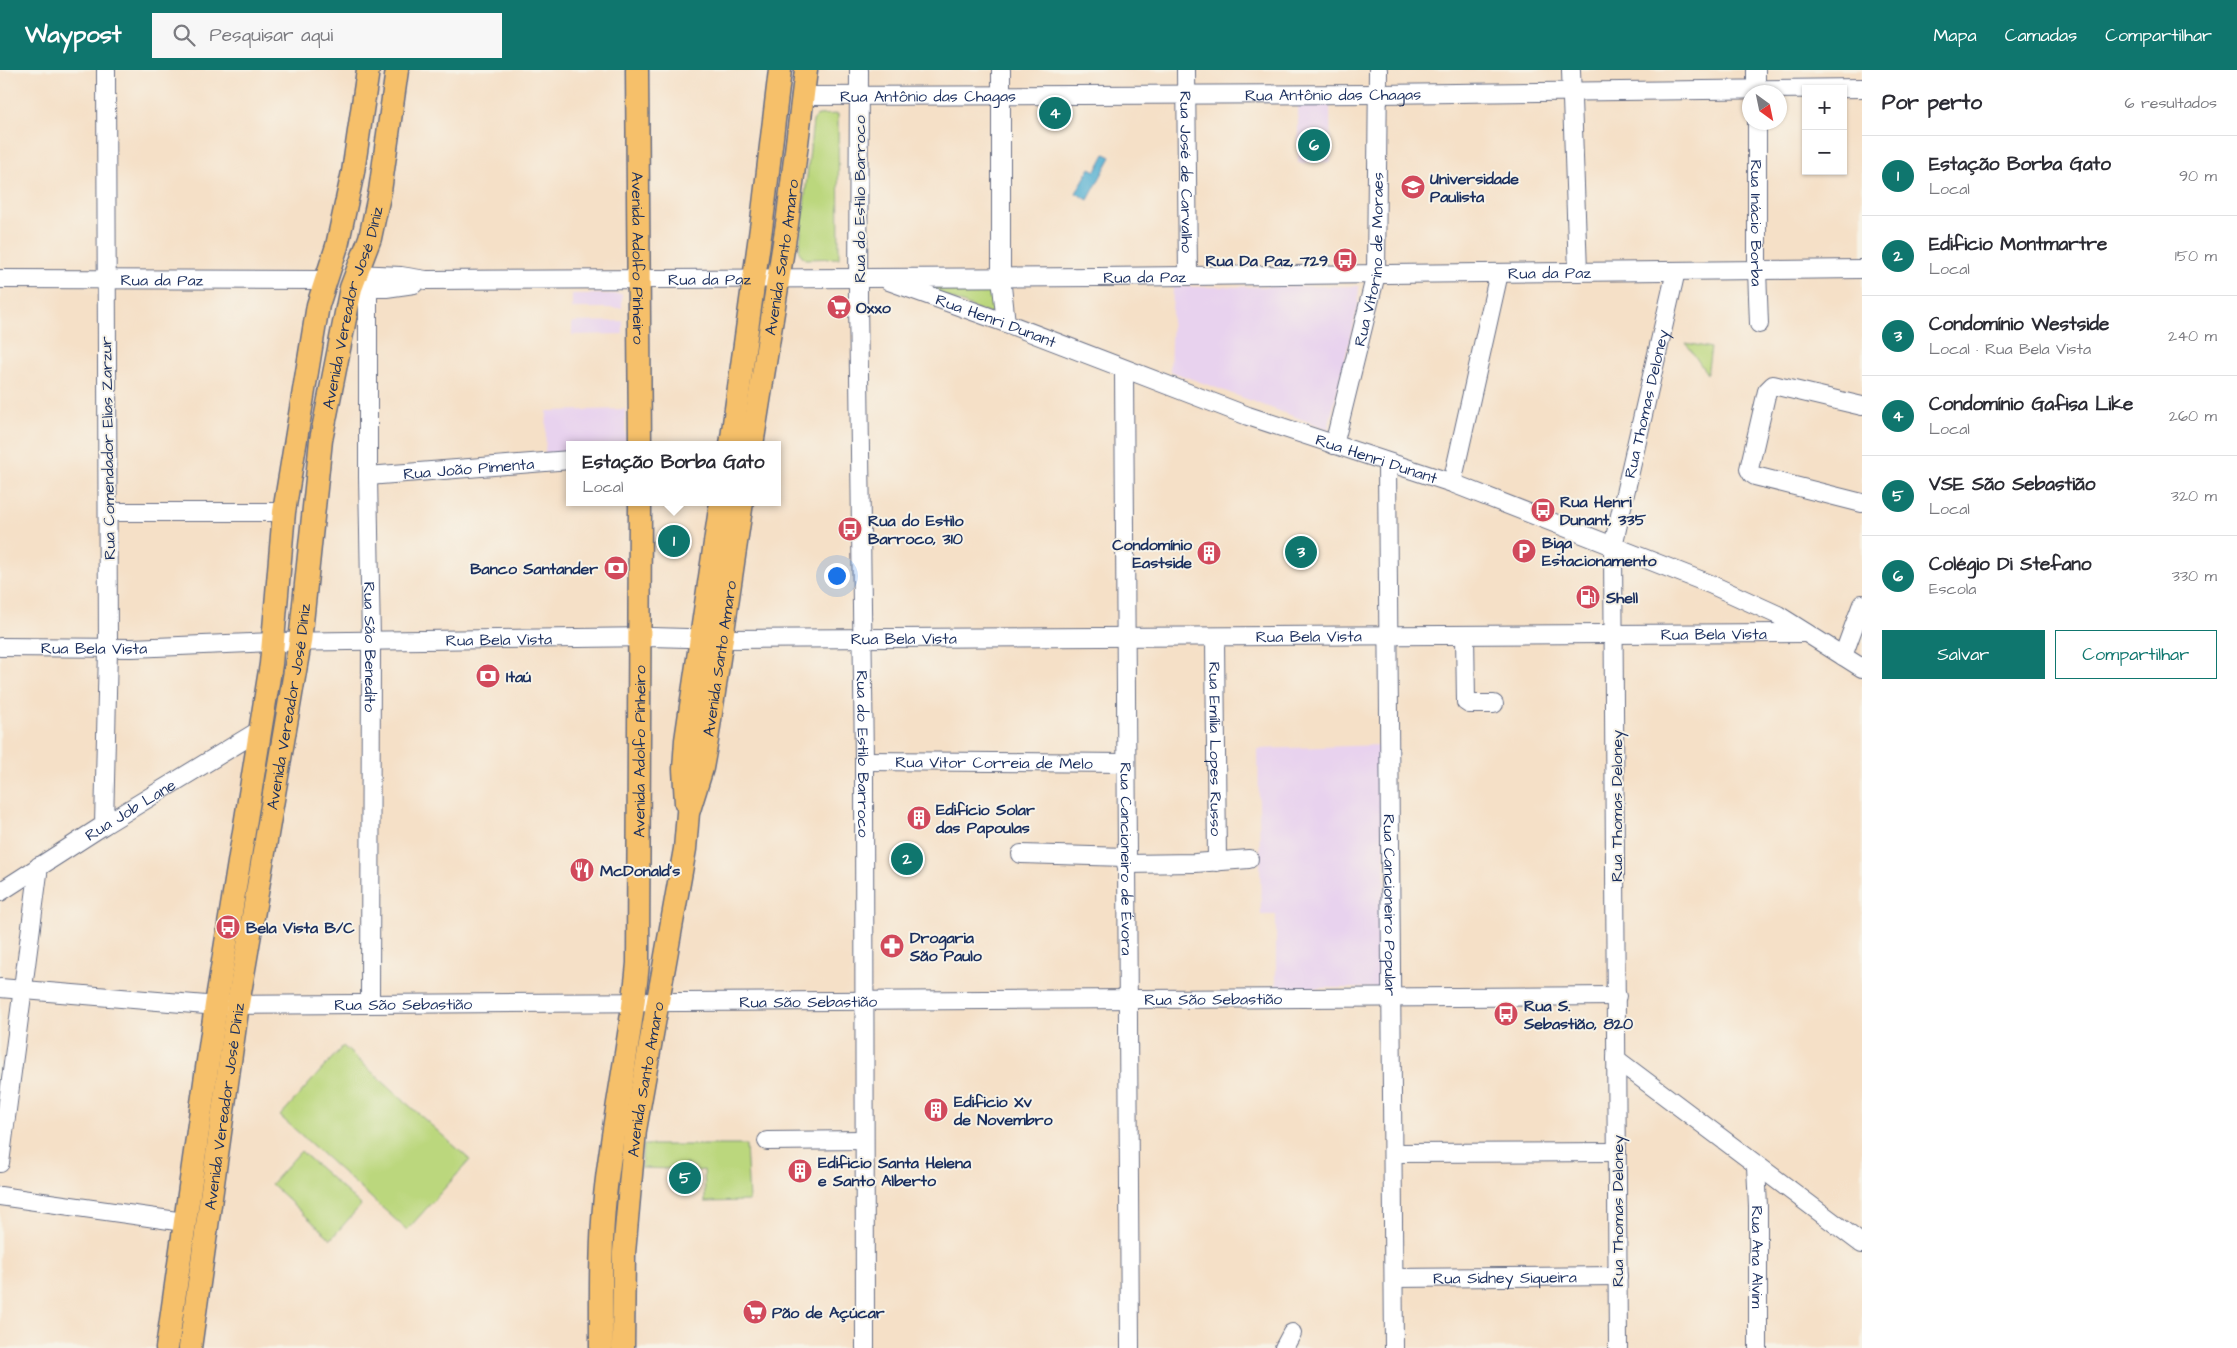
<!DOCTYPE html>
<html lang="pt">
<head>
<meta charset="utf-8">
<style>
  :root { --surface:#fff; --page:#f7f7f7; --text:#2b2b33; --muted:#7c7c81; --line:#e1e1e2; --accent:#0f766e }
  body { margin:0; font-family:"Architects Daughter",sans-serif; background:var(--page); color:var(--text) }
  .controls { position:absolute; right:15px; top:15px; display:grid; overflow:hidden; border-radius:0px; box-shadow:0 1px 4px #0004 }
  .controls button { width:45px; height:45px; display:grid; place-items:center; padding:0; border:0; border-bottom:1px solid var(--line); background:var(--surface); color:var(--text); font:25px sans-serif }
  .compass { position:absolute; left:1742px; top:15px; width:45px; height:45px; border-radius:50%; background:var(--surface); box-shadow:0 1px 4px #0004; rotate:147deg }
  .you { position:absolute; left:836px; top:505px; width:18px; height:18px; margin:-12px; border:4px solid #fff; border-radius:50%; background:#1a73e8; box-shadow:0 0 0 8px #1a73e833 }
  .badge { display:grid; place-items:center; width:32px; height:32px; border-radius:50%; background:var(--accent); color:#fff; font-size:16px; font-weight:700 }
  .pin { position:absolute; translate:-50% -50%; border:2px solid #fff; box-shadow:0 1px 5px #0006 }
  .popup { position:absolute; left:566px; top:371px; width:215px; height:65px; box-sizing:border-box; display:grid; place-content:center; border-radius:0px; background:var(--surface); filter:drop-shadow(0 1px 4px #0005); font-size:16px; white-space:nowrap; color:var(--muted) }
  .popup b { font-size:19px; color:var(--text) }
  .popup::after { content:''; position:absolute; left:50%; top:100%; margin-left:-10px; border:10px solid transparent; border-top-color:var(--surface) }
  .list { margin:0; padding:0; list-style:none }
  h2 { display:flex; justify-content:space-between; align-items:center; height:65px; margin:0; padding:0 20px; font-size:21px }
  h2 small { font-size:16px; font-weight:400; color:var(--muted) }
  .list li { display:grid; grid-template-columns:32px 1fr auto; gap:15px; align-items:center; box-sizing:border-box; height:80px; padding:0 20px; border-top:1px solid var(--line) }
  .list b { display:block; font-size:19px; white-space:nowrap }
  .list p { margin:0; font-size:16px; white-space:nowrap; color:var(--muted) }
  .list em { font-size:16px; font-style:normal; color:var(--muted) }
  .actions { display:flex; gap:10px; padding:15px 20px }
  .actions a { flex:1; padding:11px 0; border:1px solid var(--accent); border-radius:0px; text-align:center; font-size:18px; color:var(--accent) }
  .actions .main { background:var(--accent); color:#fff }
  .icon { flex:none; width:28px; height:28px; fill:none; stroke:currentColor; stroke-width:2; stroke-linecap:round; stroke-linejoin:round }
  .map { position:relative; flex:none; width:1862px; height:1278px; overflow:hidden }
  header { display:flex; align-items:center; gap:30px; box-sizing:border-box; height:70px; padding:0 25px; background:var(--accent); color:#fff }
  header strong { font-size:24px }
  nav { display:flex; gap:28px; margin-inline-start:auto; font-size:18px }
  .search { width:350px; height:45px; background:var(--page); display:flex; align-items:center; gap:12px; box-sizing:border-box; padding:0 18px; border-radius:0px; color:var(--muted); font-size:19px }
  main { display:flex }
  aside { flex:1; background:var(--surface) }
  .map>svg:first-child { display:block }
  .built { fill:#e8d2ee }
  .green { fill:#bbd77d; stroke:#6b836e }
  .water { fill:#54b0d2; stroke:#387098 }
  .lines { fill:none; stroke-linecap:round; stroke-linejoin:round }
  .minor-casing { stroke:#676d83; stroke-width:20 }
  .major-casing { stroke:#676d83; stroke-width:25 }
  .minor { stroke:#fff; stroke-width:18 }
  .major { stroke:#f6c06b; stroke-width:22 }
  .labels { text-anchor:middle; stroke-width:4; stroke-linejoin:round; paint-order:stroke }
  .street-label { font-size:16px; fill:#1b2f5e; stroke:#f7f3e8 }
  .poi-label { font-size:16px; font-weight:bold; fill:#1b2f5e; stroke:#f7f3e8; text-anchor:start }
</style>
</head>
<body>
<header>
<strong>Waypost</strong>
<div class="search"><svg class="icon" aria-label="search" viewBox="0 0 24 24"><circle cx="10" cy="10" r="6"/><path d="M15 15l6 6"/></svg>Pesquisar aqui</div>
<nav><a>Mapa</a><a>Camadas</a><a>Compartilhar</a></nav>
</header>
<main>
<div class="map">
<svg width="1862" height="1278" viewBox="0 0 1862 1278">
  <rect width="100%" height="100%" fill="#f7f3e8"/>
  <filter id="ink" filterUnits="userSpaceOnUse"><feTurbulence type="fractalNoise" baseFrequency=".02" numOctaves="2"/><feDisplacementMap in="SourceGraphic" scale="10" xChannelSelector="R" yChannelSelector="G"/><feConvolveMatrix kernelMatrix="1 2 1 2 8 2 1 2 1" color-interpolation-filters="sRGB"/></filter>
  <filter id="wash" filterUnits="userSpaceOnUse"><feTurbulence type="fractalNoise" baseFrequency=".0096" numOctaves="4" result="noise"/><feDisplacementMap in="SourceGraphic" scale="20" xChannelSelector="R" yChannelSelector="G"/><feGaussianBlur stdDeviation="1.12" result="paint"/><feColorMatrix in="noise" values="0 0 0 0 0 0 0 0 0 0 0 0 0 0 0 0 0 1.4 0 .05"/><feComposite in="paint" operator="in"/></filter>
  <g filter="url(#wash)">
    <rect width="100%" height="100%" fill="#f5e0c7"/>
    <g class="built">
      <path d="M1298,35H1330L1331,92L1298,93Z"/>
      <path d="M1359,216L1358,236L1328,359L1170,301L1173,217Z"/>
      <rect x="572" y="224" width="50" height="14"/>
      <path d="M623,251V264L572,265V252Z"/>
      <path d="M625,339L626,375H570V382L545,383L547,341Z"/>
      <path d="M1383,675L1386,918H1276V845H1261L1258,679Z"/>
    </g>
    <g class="green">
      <path d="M838,44L839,188L805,189L799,182L813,51L818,45Z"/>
      <path d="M998,209L1002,249L905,210Z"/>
      <path d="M1686,273L1711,278L1707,304Z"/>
      <path d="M343,976L470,1090L407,1160L280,1046Z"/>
      <path d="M643,1075H746L749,1131L705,1132L704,1100L697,1101L694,1097L686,1094L674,1099L641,1098Z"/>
      <path d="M301,1081L361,1135L331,1169L271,1114Z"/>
    </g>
    <path class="water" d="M1105,84L1111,87L1088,130L1076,123L1090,98L1096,101Z"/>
  </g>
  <g filter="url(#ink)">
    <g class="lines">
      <defs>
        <g id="minor">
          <path id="s1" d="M859,0L858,228L864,691L865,1278"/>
          <path d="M1001,0V207L1006,253"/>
          <path id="s2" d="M1186,0L1188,206"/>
          <path d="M1571,0L1578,202"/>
          <path d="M1756,22V0"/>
          <path id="s3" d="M803,26L1379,24L1862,18"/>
          <path id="s4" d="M1757,52V200L1759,254"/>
          <path id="s5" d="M355,204L401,206L426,210L1098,207L1862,199"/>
          <path id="s6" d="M0,209L326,210"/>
          <path id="s7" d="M889,211L1006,253L1248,346L1452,413L1710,514L1778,545L1862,598"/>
          <path d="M358,218H386L414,214"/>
          <path id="s8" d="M368,219V406L371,571L370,933"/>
          <path id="s9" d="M1124,299L1130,1278"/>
          <path d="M1862,336L1773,315L1767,321L1749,399L1752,404L1755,406L1862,433"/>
          <path id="s10" d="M1334,375L1376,204L1378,0"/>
          <path id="s11" d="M1387,394L1394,1278"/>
          <path id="s12" d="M368,406L570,390"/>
          <path d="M1452,413L1499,203"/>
          <path d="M108,442H284"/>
          <path d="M1465,565L1466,632L1469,634H1494"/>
          <path id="s13" d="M1215,567L1217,792"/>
          <path id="s14" d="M0,577L132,578L274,572L652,567L722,569L1806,563"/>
          <path d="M1843,586L1862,534"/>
          <path id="s15" d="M864,691L1125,693"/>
          <path d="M104,755L108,579L106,0"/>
          <path d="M1021,784L1126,787"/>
          <path d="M1126,794L1195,793L1249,789"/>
          <path id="s16" d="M0,822L104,755L260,660"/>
          <path id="s17" d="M0,918L206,935L1617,926"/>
          <path d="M1616,989L1862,1174"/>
          <path d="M767,1071L864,1070"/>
          <path d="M1393,1083L1617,1082"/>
          <path d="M0,1093L39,796"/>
          <path id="s18" d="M1756,1096L1758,1137V1278"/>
          <path d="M0,1126L184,1152"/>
          <path id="s19" d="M1394,1208L1618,1206"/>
          <path d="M1284,1278L1292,1263"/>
          <path id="s20" d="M1618,1278L1613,476L1676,201"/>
        </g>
        <g id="major">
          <path id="s21" d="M637,0L640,375"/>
          <path d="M731,375L762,151L780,0"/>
          <path id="s22" d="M752,375L787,154L806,0"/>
          <path d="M686,733L684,699L686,670L721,432"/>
          <path d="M167,1278L216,935L271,594L284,442L318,235L337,176L353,102L368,0"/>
          <path id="s23" d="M190,1278L238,934L300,572L321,370L351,218L370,168L380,121L397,0"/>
          <path id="s24" d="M601,1278C601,1228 600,1176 605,1126C613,1048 631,971 638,893L640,432"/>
          <path id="s25" d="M623,1278L624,1183L635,1060L685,779L688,743L702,698L707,670L742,432"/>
        </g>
      </defs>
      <use href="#minor" class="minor-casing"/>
      <use href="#major" class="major-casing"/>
      <use href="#minor" class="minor"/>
      <use href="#major" class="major"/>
    </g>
  </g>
  <defs>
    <symbol id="university-disc" viewBox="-11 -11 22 22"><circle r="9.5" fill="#d1495b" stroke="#f7f3e8"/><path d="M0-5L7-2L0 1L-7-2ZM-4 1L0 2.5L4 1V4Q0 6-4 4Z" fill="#fff"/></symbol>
    <symbol id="bus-disc" viewBox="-11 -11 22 22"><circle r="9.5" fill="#d1495b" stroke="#f7f3e8"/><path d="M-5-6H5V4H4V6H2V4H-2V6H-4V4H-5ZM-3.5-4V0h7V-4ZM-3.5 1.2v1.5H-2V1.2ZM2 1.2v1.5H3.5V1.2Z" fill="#fff"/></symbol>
    <symbol id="supermarket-disc" viewBox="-11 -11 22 22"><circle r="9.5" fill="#d1495b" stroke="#f7f3e8"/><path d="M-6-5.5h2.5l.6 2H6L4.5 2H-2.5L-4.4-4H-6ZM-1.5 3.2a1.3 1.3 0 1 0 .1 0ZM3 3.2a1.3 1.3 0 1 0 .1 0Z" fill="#fff"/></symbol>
    <symbol id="parking-disc" viewBox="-11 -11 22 22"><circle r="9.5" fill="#d1495b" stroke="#f7f3e8"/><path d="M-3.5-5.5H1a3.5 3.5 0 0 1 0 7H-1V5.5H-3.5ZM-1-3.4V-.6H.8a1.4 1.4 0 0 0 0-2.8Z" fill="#fff"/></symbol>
    <symbol id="building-disc" viewBox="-11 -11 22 22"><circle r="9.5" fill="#d1495b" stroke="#f7f3e8"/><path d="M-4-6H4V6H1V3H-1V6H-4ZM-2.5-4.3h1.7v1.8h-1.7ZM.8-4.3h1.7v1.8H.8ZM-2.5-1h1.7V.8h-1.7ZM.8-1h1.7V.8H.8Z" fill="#fff"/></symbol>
    <symbol id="bank-disc" viewBox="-11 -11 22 22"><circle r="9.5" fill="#d1495b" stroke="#f7f3e8"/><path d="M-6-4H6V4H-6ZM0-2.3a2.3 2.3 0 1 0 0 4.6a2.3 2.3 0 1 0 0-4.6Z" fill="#fff"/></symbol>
    <symbol id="fuel-disc" viewBox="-11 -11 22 22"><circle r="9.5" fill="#d1495b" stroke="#f7f3e8"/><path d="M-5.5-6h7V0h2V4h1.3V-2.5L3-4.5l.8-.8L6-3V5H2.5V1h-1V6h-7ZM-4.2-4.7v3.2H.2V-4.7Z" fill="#fff"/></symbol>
    <symbol id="restaurant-disc" viewBox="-11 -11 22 22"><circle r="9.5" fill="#d1495b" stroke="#f7f3e8"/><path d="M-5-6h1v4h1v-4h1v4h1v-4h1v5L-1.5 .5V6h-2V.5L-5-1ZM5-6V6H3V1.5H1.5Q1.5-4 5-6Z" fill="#fff"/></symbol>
    <symbol id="pharmacy-disc" viewBox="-11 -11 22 22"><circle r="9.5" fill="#d1495b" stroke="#f7f3e8"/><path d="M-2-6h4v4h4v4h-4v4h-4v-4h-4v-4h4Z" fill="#fff"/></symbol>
  </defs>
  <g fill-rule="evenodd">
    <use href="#university-disc" x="1399" y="103" width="28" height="28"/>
    <use href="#bus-disc" x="1331" y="176" width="28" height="28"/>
    <use href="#supermarket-disc" x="825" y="223" width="28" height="28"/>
    <use href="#bus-disc" x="1529" y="426" width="28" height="28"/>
    <use href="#bus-disc" x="836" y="445" width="28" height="28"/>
    <use href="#parking-disc" x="1510" y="467" width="28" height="28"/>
    <use href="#building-disc" x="1195" y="469" width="28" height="28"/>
    <use href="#bank-disc" x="602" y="484" width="28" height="28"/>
    <use href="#fuel-disc" x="1574" y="513" width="28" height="28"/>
    <use href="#bank-disc" x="474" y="592" width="28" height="28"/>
    <use href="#building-disc" x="905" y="734" width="28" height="28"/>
    <use href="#restaurant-disc" x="568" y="786" width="28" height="28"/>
    <use href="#bus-disc" x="214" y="843" width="28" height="28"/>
    <use href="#pharmacy-disc" x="878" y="862" width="28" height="28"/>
    <use href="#bus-disc" x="1492" y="930" width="28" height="28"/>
    <use href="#building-disc" x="922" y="1026" width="28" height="28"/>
    <use href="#building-disc" x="786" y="1087" width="28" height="28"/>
    <use href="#supermarket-disc" x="741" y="1228" width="28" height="28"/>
  </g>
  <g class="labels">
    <g class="street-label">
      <text dy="6" stroke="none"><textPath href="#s3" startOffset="530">Rua Antônio das Chagas</textPath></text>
      <text dy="6" stroke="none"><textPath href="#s3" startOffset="125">Rua Antônio das Chagas</textPath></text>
      <text dy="6" stroke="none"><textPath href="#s2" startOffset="102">Rua José de Carvalho</textPath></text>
      <text transform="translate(859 129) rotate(-90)" y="6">Rua do Estilo Barroco</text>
      <text dy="6" stroke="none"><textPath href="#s4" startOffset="101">Rua Inácio Borba</textPath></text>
      <text dy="6" stroke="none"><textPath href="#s21" startOffset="188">Avenida Adolfo Pinheiro</textPath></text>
      <text dy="6" stroke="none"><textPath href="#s22" startOffset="190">Avenida Santo Amaro</textPath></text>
      <text dy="6" stroke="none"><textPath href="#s10" startOffset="190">Rua Vitorino de Moraes</textPath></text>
      <text dy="6" stroke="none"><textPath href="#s5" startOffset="1195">Rua da Paz</textPath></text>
      <text dy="6" stroke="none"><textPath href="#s5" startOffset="790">Rua da Paz</textPath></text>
      <text dy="6" stroke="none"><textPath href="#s5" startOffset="355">Rua da Paz</textPath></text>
      <text dy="6" stroke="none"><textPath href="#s6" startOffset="162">Rua da Paz</textPath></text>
      <text dy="6" stroke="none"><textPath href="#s23" startOffset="1054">Avenida Vereador José Diniz</textPath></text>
      <text dy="6" stroke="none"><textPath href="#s7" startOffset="114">Rua Henri Dunant</textPath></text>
      <text dy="6" stroke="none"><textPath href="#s20" startOffset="948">Rua Thomas Deloney</textPath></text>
      <text transform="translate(107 378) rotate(-91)" y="6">Rua Comendador Elias Zarzur</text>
      <text dy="6" stroke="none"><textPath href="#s7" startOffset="519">Rua Henri Dunant</textPath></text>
      <text dy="6" stroke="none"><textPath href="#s12" startOffset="101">Rua João Pimenta</textPath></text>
      <text dy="6" stroke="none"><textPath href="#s14" startOffset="1714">Rua Bela Vista</textPath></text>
      <text dy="6" stroke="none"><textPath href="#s14" startOffset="1309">Rua Bela Vista</textPath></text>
      <text dy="6" stroke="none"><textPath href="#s14" startOffset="904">Rua Bela Vista</textPath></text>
      <text dy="6" stroke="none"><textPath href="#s14" startOffset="499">Rua Bela Vista</textPath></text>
      <text dy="6" stroke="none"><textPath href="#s8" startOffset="358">Rua São Benedito</textPath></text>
      <text dy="6" stroke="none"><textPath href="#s14" startOffset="94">Rua Bela Vista</textPath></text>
      <text dy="6" stroke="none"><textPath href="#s25" startOffset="698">Avenida Santo Amaro</textPath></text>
      <text dy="6" stroke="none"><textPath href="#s23" startOffset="649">Avenida Vereador José Diniz</textPath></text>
      <text dy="6" stroke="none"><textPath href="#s13" startOffset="112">Rua Emília Lopes Russo</textPath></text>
      <text dy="6" stroke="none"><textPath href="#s24" startOffset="599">Avenida Adolfo Pinheiro</textPath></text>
      <text dy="6" stroke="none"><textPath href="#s1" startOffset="684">Rua do Estilo Barroco</textPath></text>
      <text dy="6" stroke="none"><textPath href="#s15" startOffset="130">Rua Vitor Correia de Melo</textPath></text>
      <text transform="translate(1616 736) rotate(-90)" y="6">Rua Thomas Deloney</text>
      <text dy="6" stroke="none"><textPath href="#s16" startOffset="154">Rua Job Lane</textPath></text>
      <text dy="6" stroke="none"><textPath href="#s9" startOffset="490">Rua Cancioneiro de Évora</textPath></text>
      <text dy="6" stroke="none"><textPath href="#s11" startOffset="441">Rua Cancioneiro Popular</textPath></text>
      <text dy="6" stroke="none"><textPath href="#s17" startOffset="1214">Rua São Sebastião</textPath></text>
      <text dy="6" stroke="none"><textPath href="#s17" startOffset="809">Rua São Sebastião</textPath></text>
      <text dy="6" stroke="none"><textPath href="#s17" startOffset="404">Rua São Sebastião</textPath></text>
      <text dy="6" stroke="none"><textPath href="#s25" startOffset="270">Avenida Santo Amaro</textPath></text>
      <text dy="6" stroke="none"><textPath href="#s23" startOffset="244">Avenida Vereador José Diniz</textPath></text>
      <text transform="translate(1617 1141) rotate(-90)" y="6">Rua Thomas Deloney</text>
      <text dy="6" stroke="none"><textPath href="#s18" startOffset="91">Rua Ana Alvim</textPath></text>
      <text dy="6" stroke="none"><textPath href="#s19" startOffset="111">Rua Sidney Siqueira</textPath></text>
    </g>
    <g class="poi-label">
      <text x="1430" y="114">Universidade<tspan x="1430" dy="18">Paulista</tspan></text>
      <text x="1328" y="196" text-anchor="end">Rua Da Paz, 729</text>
      <text x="856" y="243">Oxxo</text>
      <text x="1560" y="437">Rua Henri<tspan x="1560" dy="18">Dunant, 335</tspan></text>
      <text x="868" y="456">Rua do Estilo<tspan x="868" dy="18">Barroco, 310</tspan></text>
      <text x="1542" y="478">Biga<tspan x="1542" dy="18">Estacionamento</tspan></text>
      <text x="1192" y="480" text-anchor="end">Condomínio<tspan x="1192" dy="18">Eastside</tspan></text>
      <text x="598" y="504" text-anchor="end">Banco Santander</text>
      <text x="1606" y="533">Shell</text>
      <text x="506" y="612">Itaú</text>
      <text x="936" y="745">Edifício Solar<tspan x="936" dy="18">das Papoulas</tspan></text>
      <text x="600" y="806">McDonald's</text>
      <text x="246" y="863">Bela Vista B/C</text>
      <text x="910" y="873">Drogaria<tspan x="910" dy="18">São Paulo</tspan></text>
      <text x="1524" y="941">Rua S.<tspan x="1524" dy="18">Sebastião, 820</tspan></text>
      <text x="954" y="1037">Edificio Xv<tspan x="954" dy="18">de Novembro</tspan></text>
      <text x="818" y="1098">Edificio Santa Helena<tspan x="818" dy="18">e Santo Alberto</tspan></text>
      <text x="772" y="1248">Pão de Açúcar</text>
    </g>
  </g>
</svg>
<div class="controls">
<button>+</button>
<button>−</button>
</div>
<svg class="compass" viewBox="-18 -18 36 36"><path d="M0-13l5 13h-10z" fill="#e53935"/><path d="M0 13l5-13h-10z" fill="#7c7c81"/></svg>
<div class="you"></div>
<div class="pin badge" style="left:674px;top:471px">1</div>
<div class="popup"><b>Estação Borba Gato</b>Local</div>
<div class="pin badge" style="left:907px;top:789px">2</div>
<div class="pin badge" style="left:1301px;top:482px">3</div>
<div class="pin badge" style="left:1055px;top:43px">4</div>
<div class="pin badge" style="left:685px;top:1108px">5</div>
<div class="pin badge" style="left:1314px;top:75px">6</div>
</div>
<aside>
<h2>Por perto<small>6 resultados</small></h2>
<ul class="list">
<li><span class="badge">1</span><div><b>Estação Borba Gato</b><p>Local</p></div><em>90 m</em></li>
<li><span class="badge">2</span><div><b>Edificio Montmartre</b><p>Local</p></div><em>150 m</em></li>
<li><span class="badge">3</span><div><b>Condomínio Westside</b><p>Local · Rua Bela Vista</p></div><em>240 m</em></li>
<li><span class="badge">4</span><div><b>Condomínio Gafisa Like</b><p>Local</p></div><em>260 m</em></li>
<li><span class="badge">5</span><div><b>VSE São Sebastião</b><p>Local</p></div><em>320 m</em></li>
<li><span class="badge">6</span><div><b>Colégio Di Stefano</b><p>Escola</p></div><em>330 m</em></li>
</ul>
<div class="actions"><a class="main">Salvar</a><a>Compartilhar</a></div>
</aside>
</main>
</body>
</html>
